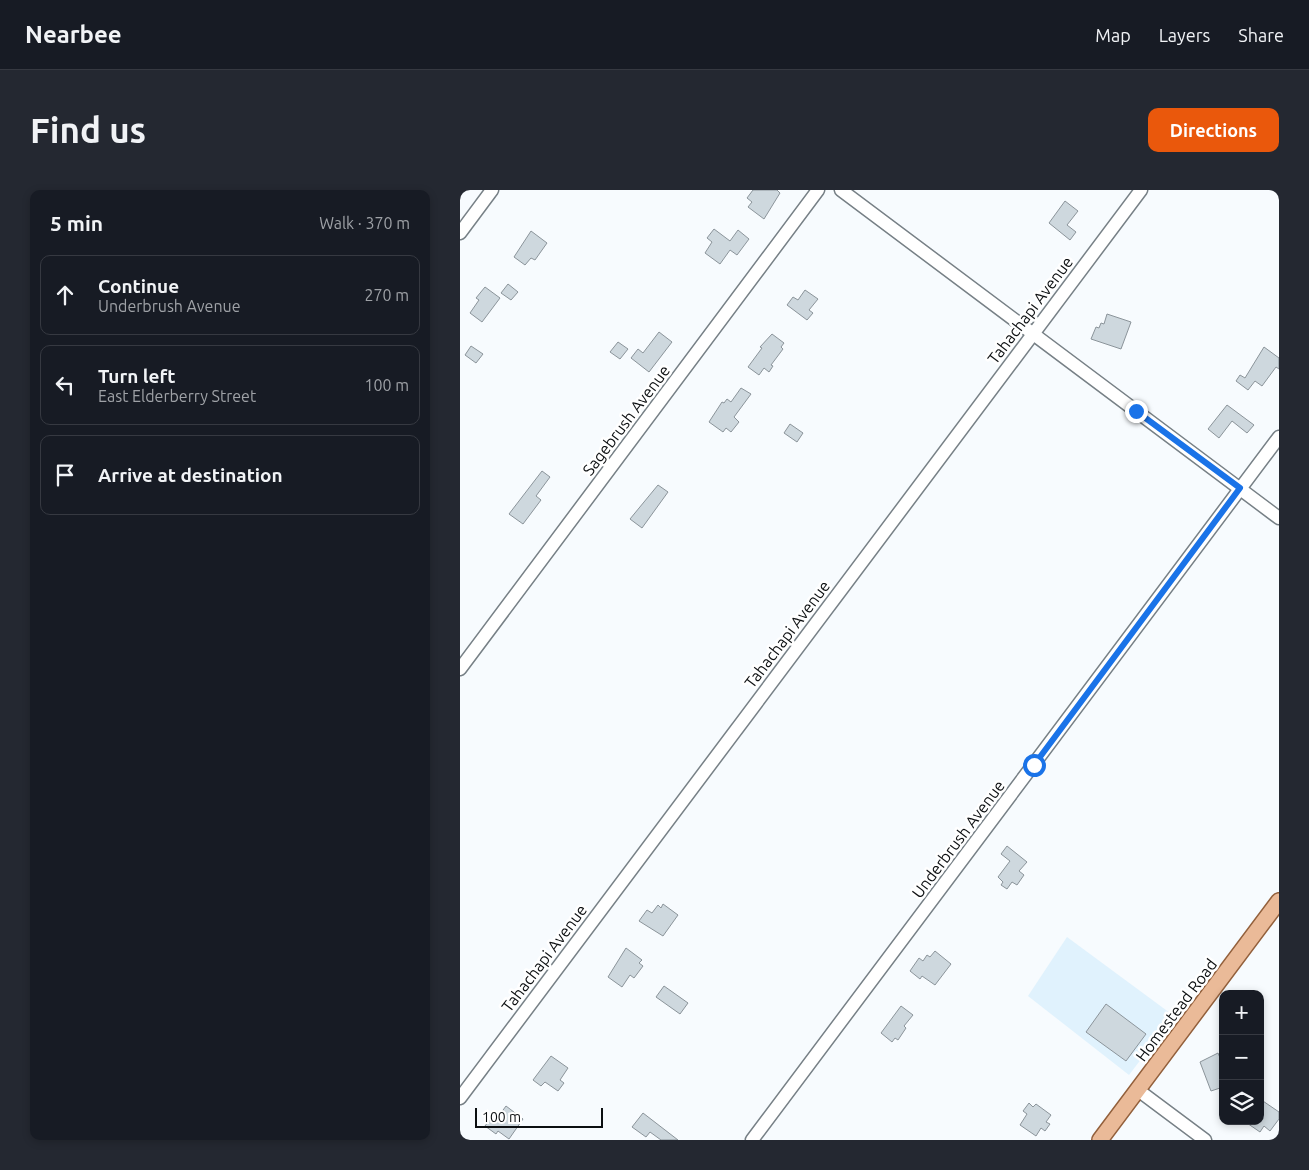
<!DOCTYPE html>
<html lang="en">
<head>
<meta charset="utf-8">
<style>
  :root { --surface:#171b24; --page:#242831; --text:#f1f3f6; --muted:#9ea1a6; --line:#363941; --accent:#ea580c }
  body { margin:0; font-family:Ubuntu,sans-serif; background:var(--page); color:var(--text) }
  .controls { position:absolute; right:15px; bottom:15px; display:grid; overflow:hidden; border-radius:10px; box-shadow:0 2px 8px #0003 }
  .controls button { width:45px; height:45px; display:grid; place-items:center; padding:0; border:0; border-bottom:1px solid var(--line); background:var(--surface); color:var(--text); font:25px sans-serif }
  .scale { position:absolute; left:15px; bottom:12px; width:128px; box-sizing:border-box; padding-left:5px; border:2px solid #0c0f11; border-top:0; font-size:14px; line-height:18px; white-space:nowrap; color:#0c0f11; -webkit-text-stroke:4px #fff; paint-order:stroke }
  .stop { position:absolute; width:15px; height:15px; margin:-11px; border:4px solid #1a73e8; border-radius:50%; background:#fff }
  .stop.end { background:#1a73e8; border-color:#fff; box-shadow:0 1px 5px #0008 }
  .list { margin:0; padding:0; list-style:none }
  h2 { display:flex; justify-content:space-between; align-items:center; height:65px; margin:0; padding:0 20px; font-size:21px }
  h2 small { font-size:16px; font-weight:400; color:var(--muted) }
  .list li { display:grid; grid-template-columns:32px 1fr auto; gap:15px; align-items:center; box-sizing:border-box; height:80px; margin:0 10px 10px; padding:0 10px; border:1px solid var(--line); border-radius:10px }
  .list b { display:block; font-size:19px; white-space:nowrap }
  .list p { margin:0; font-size:16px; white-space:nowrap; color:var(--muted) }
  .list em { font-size:16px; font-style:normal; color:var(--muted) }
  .icon { flex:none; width:28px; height:28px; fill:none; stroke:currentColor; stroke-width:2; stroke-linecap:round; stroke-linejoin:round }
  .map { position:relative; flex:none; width:819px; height:950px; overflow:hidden; border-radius:10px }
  header { display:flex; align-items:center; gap:30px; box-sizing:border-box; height:70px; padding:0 25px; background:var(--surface); border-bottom:1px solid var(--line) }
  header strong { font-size:24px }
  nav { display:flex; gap:28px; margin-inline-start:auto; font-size:18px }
  .intro { display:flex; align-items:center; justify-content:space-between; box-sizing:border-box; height:120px; padding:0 30px }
  h1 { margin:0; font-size:35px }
  .button { padding:12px 22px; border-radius:10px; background:var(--accent); color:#fff; font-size:18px; font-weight:700 }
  main { display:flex; gap:30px; padding:0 30px }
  aside { flex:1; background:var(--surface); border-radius:10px; box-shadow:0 2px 8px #0003 }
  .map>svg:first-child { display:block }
  .built { fill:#e0f2fd }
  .building { fill:#ced8de; stroke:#8b949a }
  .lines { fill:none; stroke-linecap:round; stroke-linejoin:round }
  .minor-casing { stroke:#778086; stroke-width:15 }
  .major-casing { stroke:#93603c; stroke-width:18 }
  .minor { stroke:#fff; stroke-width:12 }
  .major { stroke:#eaba98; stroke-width:15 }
  .route { stroke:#1a73e8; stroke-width:6 }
  .labels { text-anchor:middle; stroke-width:5; stroke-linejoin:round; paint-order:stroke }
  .street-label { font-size:16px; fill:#0c0f11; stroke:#fff }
</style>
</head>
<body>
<header>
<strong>Nearbee</strong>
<nav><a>Map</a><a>Layers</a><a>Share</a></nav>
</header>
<div class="intro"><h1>Find us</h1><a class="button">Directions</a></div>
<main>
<aside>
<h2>5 min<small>Walk · 370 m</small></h2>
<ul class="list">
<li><svg class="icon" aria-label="ahead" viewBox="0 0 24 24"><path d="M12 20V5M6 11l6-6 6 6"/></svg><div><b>Continue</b><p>Underbrush Avenue</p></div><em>270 m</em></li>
<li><svg class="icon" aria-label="left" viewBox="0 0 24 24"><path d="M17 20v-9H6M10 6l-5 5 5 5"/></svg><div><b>Turn left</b><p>East Elderberry Street</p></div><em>100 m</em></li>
<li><svg class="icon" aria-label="arrive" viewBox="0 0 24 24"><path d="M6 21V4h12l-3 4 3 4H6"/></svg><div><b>Arrive at destination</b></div></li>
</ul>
</aside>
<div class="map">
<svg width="819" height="950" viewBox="0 0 819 950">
  <rect width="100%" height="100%" fill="#f7fbfe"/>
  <path class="built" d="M607,747L714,826L669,885L568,806Z"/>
  <g class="building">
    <path d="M293,0H317L320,3L304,29L288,17L292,12L287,8Z"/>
    <path d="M605,11L618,21L607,35L616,42L610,50L589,33Z"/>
    <path d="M254,39L270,51L278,40L289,49L277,65L270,60L260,74L245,63L252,52L247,48Z"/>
    <path d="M71,41L87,53L75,70L71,68L65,75L54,67Z"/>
    <path d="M48,94L58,102L51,110L41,103Z"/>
    <path d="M25,97L40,108L22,132L10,123L19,110L16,108Z"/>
    <path d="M345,100L358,109L349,120L353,123L347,130L327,115L333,107L338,110Z"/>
    <path d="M647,124L671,132L661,159L631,149L636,137L639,138L641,133L644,134Z"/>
    <path d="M199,142L212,152L189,182L171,168L178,159L183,163Z"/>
    <path d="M312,144L324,153L321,157L323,159L311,175L313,176L309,182L304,178L299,185L288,177L302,158L300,157Z"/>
    <path d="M158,152L168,159L160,169L150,162Z"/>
    <path d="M11,156L23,164L16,173L5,165Z"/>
    <path d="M804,157L819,168V179L816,177L802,196L795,191L788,200L776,191L780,185L785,188Z"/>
    <path d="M281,198L291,204L274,227L279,232L271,242L266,238L263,242L249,232L262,212L264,213L267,209L271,212Z"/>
    <path d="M767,215L794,235L787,243L772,231L759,248L748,239Z"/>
    <path d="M330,234L343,243L337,252L324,243Z"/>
    <path d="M82,281L90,287L76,306L81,310L63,334L49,324Z"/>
    <path d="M198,295L208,302L182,338L170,329Z"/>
    <path d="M547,656L567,672L559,681L564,685L557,695L552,692L547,699L541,695L543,692L538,687L550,671L541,664Z"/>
    <path d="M203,714L218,725L203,746L179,731L187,720L192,723L198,715L201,718Z"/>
    <path d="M166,758L182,770L179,773L183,776L174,788L170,785L162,797L148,787Z"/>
    <path d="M475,761L491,774L475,795L462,786L460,789L450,781L459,768L463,771L467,765L470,767Z"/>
    <path d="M204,796L228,813L220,824L196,807Z"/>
    <path d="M646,814L686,844L666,871L626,842Z"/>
    <path d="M441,816L453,825L444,836L446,838L438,850L435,848L432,852L421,843Z"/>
    <path d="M758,863L763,875V897L751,901L740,872Z"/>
    <path d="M91,866L108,878L100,890L104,893L98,901L85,892L81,896L73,890Z"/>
    <path d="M800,909L819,922V929L810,941L804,936L800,942L784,931H800Z"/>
    <path d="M569,913L573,917L576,914L591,925L586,932L590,934L585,941L581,938L576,946L560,935L567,924L563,921Z"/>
    <path d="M46,916L63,929L49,949L38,941L36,944L25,936L34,924L38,927Z"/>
    <path d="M183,923L218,950H201L190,942L186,947L172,937Z"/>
  </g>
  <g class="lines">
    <defs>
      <g id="minor">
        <path d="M381,0L819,328"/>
        <path d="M0,43L32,0"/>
        <path d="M0,479L358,0"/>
        <path d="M678,900L745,950"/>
        <path d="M0,908L681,0"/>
        <path d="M292,950L819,247"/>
      </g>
      <path id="major" d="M640,950L819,711"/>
    </defs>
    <use href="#minor" class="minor-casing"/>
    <use href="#major" class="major-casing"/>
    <use href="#minor" class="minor"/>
    <use href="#major" class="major"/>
  </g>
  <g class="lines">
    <path class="route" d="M574,575L780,298L676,221"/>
  </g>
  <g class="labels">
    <g class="street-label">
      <text transform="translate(570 120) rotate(-53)" y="6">Tahachapi Avenue</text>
      <text transform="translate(166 230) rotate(-53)" y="6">Sagebrush Avenue</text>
      <text transform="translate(327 444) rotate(-53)" y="6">Tahachapi Avenue</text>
      <text transform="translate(498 649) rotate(-53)" y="6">Underbrush Avenue</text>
      <text transform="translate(84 768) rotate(-53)" y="6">Tahachapi Avenue</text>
      <text transform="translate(716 820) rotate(-53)" y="6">Homestead Road</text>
    </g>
  </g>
</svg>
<div class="controls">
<button>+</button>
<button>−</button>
<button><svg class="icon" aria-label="layers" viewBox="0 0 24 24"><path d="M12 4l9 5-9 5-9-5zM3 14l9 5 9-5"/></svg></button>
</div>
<div class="scale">100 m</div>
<div class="stop" style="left:574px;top:575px"></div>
<div class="stop end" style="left:676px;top:221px"></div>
</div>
</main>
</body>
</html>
